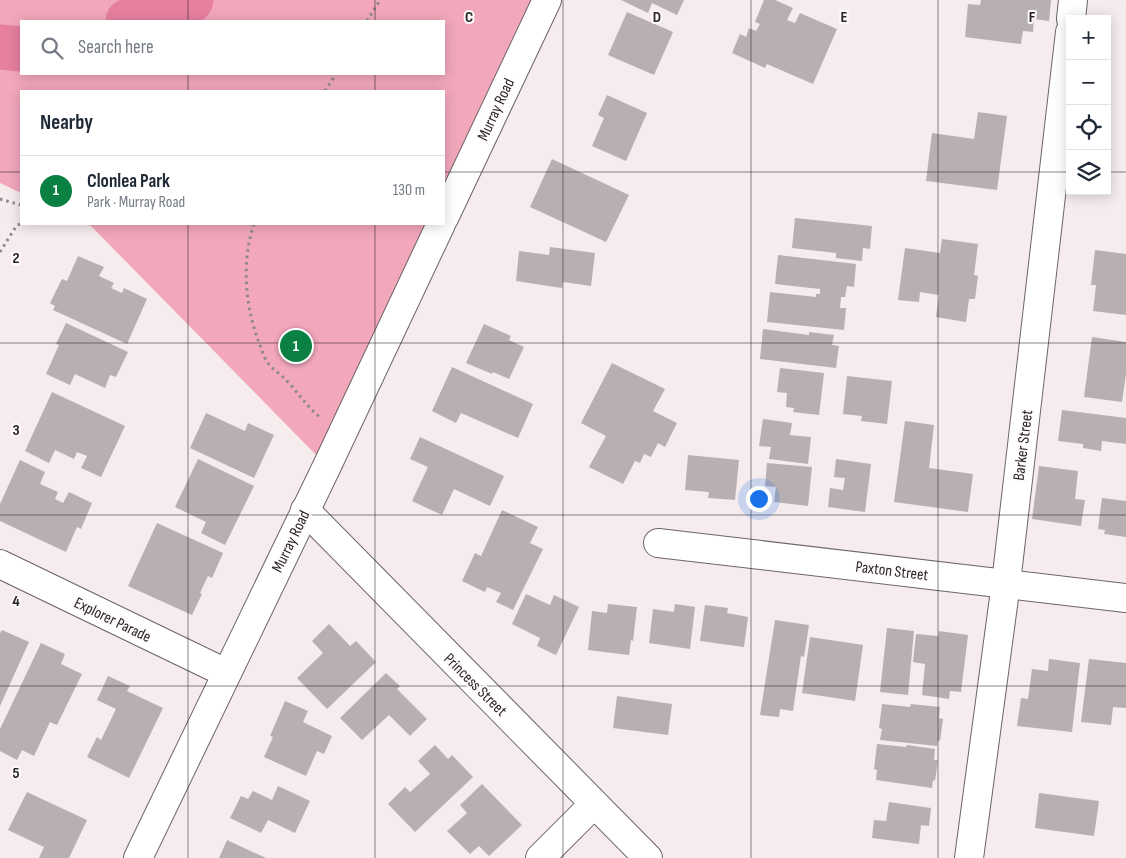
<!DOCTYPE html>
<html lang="en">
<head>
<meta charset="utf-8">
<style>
  :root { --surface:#fff; --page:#f6f6f7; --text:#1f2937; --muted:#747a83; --line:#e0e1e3; --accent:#0b8043 }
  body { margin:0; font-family:"Sofia Sans Condensed",sans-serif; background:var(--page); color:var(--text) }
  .controls { position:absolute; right:15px; top:15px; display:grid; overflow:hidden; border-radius:0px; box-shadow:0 2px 12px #0003 }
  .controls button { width:45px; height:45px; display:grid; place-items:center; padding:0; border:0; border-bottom:1px solid var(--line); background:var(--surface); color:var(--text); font:25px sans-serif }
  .you { position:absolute; left:758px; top:498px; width:18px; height:18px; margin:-12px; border:4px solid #fff; border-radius:50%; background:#1a73e8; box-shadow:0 0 0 8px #1a73e833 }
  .badge { display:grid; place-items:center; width:32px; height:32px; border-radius:50%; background:var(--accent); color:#fff; font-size:16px; font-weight:700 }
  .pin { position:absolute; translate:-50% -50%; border:2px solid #fff; box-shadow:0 1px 5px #0006 }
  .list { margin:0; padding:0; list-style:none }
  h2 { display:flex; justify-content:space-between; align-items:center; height:65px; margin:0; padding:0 20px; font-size:21px }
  h2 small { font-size:16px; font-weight:400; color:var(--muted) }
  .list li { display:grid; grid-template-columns:32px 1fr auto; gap:15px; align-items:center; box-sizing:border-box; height:70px; padding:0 20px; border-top:1px solid var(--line) }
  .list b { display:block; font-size:19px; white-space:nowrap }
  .list p { margin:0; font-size:16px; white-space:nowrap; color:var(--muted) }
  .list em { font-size:16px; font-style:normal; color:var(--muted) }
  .icon { flex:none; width:28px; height:28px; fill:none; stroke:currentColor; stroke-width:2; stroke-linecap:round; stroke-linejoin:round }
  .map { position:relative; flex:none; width:1126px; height:858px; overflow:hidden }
  .search { position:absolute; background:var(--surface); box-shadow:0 2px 12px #0003; left:20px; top:20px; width:425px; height:55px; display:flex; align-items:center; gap:12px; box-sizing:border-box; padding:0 18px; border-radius:0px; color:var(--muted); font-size:19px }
  .panel { position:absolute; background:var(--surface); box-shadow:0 2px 12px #0003; left:20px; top:90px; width:425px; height:135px; border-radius:0px }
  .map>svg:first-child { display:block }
  .green { fill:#f2a7bb; fill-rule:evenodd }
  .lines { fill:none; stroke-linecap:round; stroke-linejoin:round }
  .river { stroke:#e6809e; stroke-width:45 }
  .building { fill:#b8afb1 }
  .minor-casing { stroke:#6c6466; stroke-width:30 }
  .tertiary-casing { stroke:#6c6466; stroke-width:30 }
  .path { stroke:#8f8889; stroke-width:3; stroke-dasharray:2.5 4; stroke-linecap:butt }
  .minor { stroke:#fff; stroke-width:28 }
  .tertiary { stroke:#fff; stroke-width:28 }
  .grid { fill:none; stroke:#2a2627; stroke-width:1; stroke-opacity:0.55 }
  .labels { text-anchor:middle; stroke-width:4; stroke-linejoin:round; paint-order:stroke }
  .street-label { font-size:16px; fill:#2a2627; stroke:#fffbfc }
  .grid-label { font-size:16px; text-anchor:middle; font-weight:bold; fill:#2a2627; stroke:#fffbfc; stroke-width:4; stroke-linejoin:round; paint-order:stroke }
</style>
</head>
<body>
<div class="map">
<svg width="1126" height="858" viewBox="0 0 1126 858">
  <rect width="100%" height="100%" fill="#f6ecee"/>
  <g class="green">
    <path d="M0,0H546L444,219V91H21V193L0,183ZM21,21H444V74H21Z"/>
    <path d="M85,224H441L327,466L91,226Z"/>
  </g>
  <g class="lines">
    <g class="river">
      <path d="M128,21L187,4L191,0"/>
      <path d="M0,47L21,49"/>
    </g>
  </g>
  <g class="building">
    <path d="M621,0H684L677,15L652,3L648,13Z"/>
    <path d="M764,0H775L793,8L787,20L795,23L800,13L837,29L813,84L767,64L765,68L732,53L740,34L746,37L749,28L756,31L760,24L755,22Z"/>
    <path d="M981,0H1051L1049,21L1034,19L1033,32L1023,31L1021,44L965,37L968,4L980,5Z"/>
    <path d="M627,12L673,32L654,75L608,55Z"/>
    <path d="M607,95L647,113L626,161L592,146L604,118L598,115Z"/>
    <path d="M978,112L1007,116L997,190L926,181L932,133L974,139Z"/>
    <path d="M552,159L629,195L606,242L530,207Z"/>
    <path d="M795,218L872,226L870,249L863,248L862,261L836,258V253L792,248Z"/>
    <path d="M942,239L978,244L974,275L978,276L975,299H969L966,322L936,317L939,295L920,292L919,302L898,300L905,248L940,253Z"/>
    <path d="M550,247L595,253L591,286L563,282L562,288L516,281L519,251L549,255Z"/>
    <path d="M1095,250L1126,254V315L1093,311L1096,285H1091Z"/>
    <path d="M778,255L856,264L854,287L847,286L845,297H841L840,308H846L844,330L767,322L770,292L816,297V294H820V289L775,284Z"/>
    <path d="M78,256L104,267L99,276L114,283L111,288L122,293L124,288L147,299L127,344L53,310L55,306L50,303L62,279L67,281Z"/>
    <path d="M66,323L128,352L116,377L110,375L105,388L75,374L70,385L46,374L59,345L56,344Z"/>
    <path d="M484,324L511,336L509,340L524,347L509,379L493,372L492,374L466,363Z"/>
    <path d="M763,329L809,335V332L834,335L832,345L839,346L836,368L760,359Z"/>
    <path d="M1092,337L1126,342V374L1122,402L1084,397Z"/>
    <path d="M612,363L665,389L653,411L677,423L665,447L658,443L651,457L644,454L640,463L635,461L623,484L589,467L606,436L581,423Z"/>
    <path d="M452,367L533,404L518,438L461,413L456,423L432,411Z"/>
    <path d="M780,368L824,373L819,415L793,412L794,408L786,407L787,393L777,392Z"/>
    <path d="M847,376L892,381L887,424L861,421L862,416L843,414Z"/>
    <path d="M52,392L125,426L101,477L81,468L87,456L77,452L74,459L55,450L49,463L25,451Z"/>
    <path d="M1062,410L1126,418V444L1102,441L1101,451L1083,448V444L1058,441Z"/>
    <path d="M206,413L245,431L248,423L274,435L254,478L190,448Z"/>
    <path d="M763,419L792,423L790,435L811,437L808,464L769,459L771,447L759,446Z"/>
    <path d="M905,421L934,425L929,468L973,474L968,512L894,502Z"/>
    <path d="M420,437L504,476L490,506L454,489L442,515L412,501L428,467L410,459Z"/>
    <path d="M688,455L739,460L735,500L708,498L709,492L685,490Z"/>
    <path d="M198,459L254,486L225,545L201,533L206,522L175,507Z"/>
    <path d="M836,459L871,464L865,512L828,507L830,488L843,490L845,478L834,477Z"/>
    <path d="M20,460L45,472L40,484L58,492L55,499L63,503L69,492L92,503L81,529L77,527L66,552L0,521V504Z"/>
    <path d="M767,463L812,467L808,506L774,502L776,487L765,486Z"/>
    <path d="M1039,466L1078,471L1075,499L1085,500L1081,526L1032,519Z"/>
    <path d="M1102,498L1126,501V537L1104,534L1105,530L1098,529Z"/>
    <path d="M502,510L538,527L530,543L543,549L513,610L496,602L501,593L487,587L485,592L462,581L475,553L481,556Z"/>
    <path d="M157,523L223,553L212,578L208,576L200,593L202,594L192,615L128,586Z"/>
    <path d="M526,594L550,605L554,595L579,607L556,655L537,646L540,638L512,624Z"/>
    <path d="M608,604L637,607L633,641L631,640L629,655L588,650L592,611L607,613Z"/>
    <path d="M675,604L695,607L690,649L649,643L653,609L674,612Z"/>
    <path d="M705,605L728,608L727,613L748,617L744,647L700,641Z"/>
    <path d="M775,620L809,625L804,657L801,656L793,711L780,709L779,717L760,715Z"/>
    <path d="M329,624L350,646L356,641L376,662L327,709L297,678L323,653L312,641Z"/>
    <path d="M887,628L914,631L908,695L880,692Z"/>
    <path d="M2,630L29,642L0,706V633Z"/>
    <path d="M939,631L968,635L961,692L950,691L949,699L922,695L925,664L913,662L916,634L938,636Z"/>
    <path d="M810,637L863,645L855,701L802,693Z"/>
    <path d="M41,643L65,654L61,664L82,674L57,725L50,722L34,756L22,750L17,760L0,751V729Z"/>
    <path d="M1049,659L1080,663L1072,732L1017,726L1021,698L1028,699L1032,669L1048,671Z"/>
    <path d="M1089,659L1126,663V708L1113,707L1111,725L1081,722Z"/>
    <path d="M386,673L400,686L397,689L427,719L410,736L389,715L362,740L340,718Z"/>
    <path d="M108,676L130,686L127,691L163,708L129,778L87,757L97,737L101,740L116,709L97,700Z"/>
    <path d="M617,696L672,704L668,735L613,728Z"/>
    <path d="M285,701L308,711L303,722L332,736L324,754L317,751L306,776L264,757L273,737L270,736Z"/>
    <path d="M882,704L910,707L911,704L940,707L939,718L943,719L940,741L938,740L937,746L880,740L882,729L879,728Z"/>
    <path d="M877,744L906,747L907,745L935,749L934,760H938L935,781L933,780L932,788L876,780L877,770L874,769Z"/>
    <path d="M435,745L448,759L452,755L473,777L415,832L388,804L405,787L410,792L430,774L418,761Z"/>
    <path d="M482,784L522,825L489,856L479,846L470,854L447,831L467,813L460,805Z"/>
    <path d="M278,786L310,801L295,833L268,820L261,833L230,818L241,796L248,799L253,791L272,800Z"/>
    <path d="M27,792L87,820L69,858H39L44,847L8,830Z"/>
    <path d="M1039,793L1099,801L1094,836L1035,828Z"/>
    <path d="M889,802L931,808L929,826L921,825L919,844L872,838L874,820L886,821Z"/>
    <path d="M227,840L266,858H219Z"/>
  </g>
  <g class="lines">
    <defs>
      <g id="minor">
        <path d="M1071,19L1073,0"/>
        <path d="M305,510L648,858"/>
        <path d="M658,543L1126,598"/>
        <path d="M0,564L226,673"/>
        <path d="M540,858L594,804"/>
        <path d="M969,858L1006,583L1070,32"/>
      </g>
      <g id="tertiary">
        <path d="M444,218L547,0"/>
        <path d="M138,858L327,466L441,224"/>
      </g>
    </defs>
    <use href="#minor" class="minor-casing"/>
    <use href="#tertiary" class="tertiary-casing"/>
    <g class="path">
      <path d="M367,21L380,0"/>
      <path d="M325,91L336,74"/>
      <path d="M0,199L21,205"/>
      <path d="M254,224C241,262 245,308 260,345C262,351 264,358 268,363C273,370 282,375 287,381C299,394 308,408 321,418"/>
      <path d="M0,252L17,225L21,224"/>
    </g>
    <use href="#minor" class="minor"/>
    <use href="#tertiary" class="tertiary"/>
  </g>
  <path class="grid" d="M188,0V21M375,0V21M563,0V858M751,0V858M938,0V858M188,74V91M375,74V91M0,172H21M444,172H1070M1107,172H1126M188,224V858M375,224V858M0,343H1126M0,515H1126M0,686H1126"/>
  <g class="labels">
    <g class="street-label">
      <text transform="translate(495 109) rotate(-65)" y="6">Murray Road</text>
      <text transform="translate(1022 445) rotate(-83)" y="6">Barker Street</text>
      <text transform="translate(290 541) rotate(-64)" y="6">Murray Road</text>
      <text transform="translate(892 570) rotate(7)" y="6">Paxton Street</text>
      <text transform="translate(113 619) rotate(26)" y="6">Explorer Parade</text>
      <text transform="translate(476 684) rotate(45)" y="6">Princess Street</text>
    </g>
  </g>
  <g class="grid-label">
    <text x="469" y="22">C</text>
    <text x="657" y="22">D</text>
    <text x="844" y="22">E</text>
    <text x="1032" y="22">F</text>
    <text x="16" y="263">2</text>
    <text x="16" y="435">3</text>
    <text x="16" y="606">4</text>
    <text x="16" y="778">5</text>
  </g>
</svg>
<div class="controls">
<button>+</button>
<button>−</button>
<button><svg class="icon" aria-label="locate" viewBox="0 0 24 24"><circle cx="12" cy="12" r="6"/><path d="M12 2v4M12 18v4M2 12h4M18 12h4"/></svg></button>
<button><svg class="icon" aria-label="layers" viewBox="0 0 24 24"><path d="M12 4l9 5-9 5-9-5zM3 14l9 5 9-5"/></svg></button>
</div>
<div class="you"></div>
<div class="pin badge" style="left:296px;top:346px">1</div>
<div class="search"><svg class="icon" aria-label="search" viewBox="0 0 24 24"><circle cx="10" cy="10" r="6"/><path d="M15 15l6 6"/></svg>Search here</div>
<section class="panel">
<h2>Nearby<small></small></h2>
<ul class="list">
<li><span class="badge">1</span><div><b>Clonlea Park</b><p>Park · Murray Road</p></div><em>130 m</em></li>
</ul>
</section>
</div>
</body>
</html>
